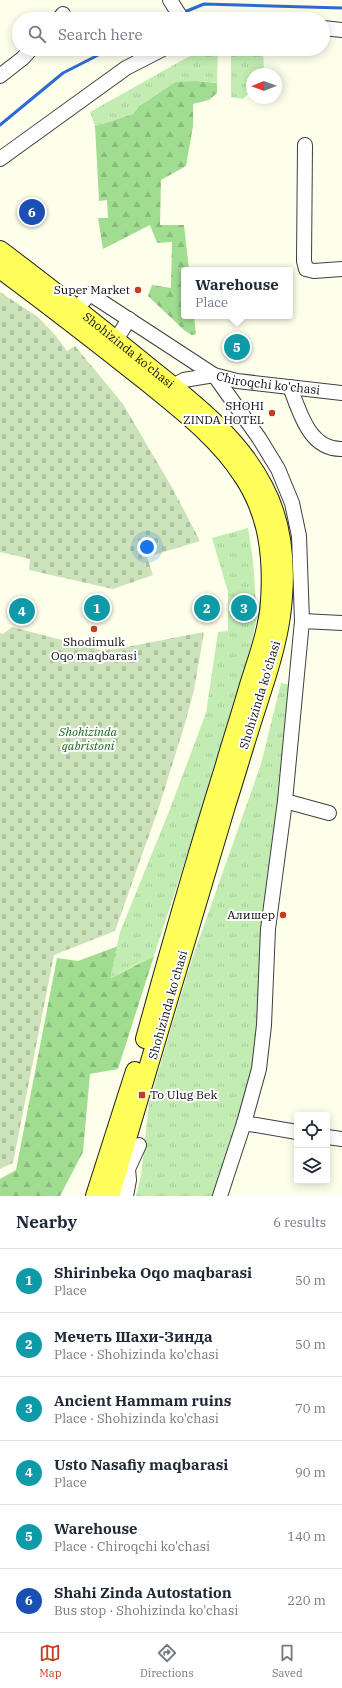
<!DOCTYPE html>
<html lang="en">
<head>
<meta charset="utf-8">
<style>
  :root { --surface:#fff; --page:#f6f6f7; --text:#1f2937; --muted:#747a83; --line:#e0e1e3; --accent:#c43d1c }
  body { margin:0; font-family:"IBM Plex Serif",serif; background:var(--page); color:var(--text) }
  .controls { position:absolute; right:12px; bottom:12px; display:grid; overflow:hidden; border-radius:4px; box-shadow:0 2px 10px #0003 }
  .controls button { width:36px; height:36px; display:grid; place-items:center; padding:0; border:0; border-bottom:1px solid var(--line); background:var(--surface); color:var(--text); font:20px sans-serif }
  .compass { position:absolute; left:246px; top:68px; width:36px; height:36px; border-radius:50%; background:var(--surface); box-shadow:0 2px 10px #0003; rotate:269deg }
  .you { position:absolute; left:147px; top:547px; width:14px; height:14px; margin:-10px; border:3px solid #fff; border-radius:50%; background:#1a73e8; box-shadow:0 0 0 6px #1a73e833 }
  .badge { display:grid; place-items:center; width:26px; height:26px; border-radius:50%; background:var(--accent); color:#fff; font-size:13px; font-weight:700 }
  .pin { position:absolute; translate:-50% -50%; border:2px solid #fff; box-shadow:0 1px 4px #0006 }
  .popup { position:absolute; left:181px; top:267px; width:112px; height:52px; box-sizing:border-box; display:grid; place-content:center; border-radius:4px; background:var(--surface); filter:drop-shadow(0 1px 3px #0005); font-size:13px; white-space:nowrap; color:var(--muted) }
  .popup b { font-size:15px; color:var(--text) }
  .popup::after { content:''; position:absolute; left:50%; top:100%; margin-left:-8px; border:8px solid transparent; border-top-color:var(--surface) }
  .list { margin:0; padding:0; list-style:none }
  h2 { display:flex; justify-content:space-between; align-items:center; height:52px; margin:0; padding:0 16px; font-size:17px }
  h2 small { font-size:13px; font-weight:400; color:var(--muted) }
  .list li { display:grid; grid-template-columns:26px 1fr auto; gap:12px; align-items:center; box-sizing:border-box; height:64px; padding:0 16px; border-top:1px solid var(--line) }
  .list b { display:block; font-size:15px; white-space:nowrap }
  .list p { margin:0; font-size:13px; white-space:nowrap; color:var(--muted) }
  .list em { font-size:13px; font-style:normal; color:var(--muted) }
  .icon { flex:none; width:22px; height:22px; fill:none; stroke:currentColor; stroke-width:2; stroke-linecap:round; stroke-linejoin:round }
  .map { position:relative; flex:none; width:342px; height:1196px; overflow:hidden }
  .search { position:absolute; background:var(--surface); box-shadow:0 2px 10px #0003; left:12px; right:12px; top:12px; height:44px; display:flex; align-items:center; gap:10px; box-sizing:border-box; padding:0 14px; border-radius:22px; color:var(--muted); font-size:15px }
  .sheet { height:436px; background:var(--surface) }
  nav { display:flex; justify-content:space-around; align-items:center; box-sizing:border-box; height:56px; border-top:1px solid var(--line); background:var(--surface); font-size:11px; color:var(--muted) }
  nav a { display:grid; justify-items:center; gap:2px }
  nav .on { color:var(--accent) }
  .map>svg:first-child { display:block }
  .forest { fill:url(#forest-firs) }
  .cemetery { fill:url(#cemetery-stones) }
  .park { fill:url(#park-tufts) }
  .lines { fill:none; stroke-linecap:round; stroke-linejoin:round }
  .stream { stroke:#2e6ad5; stroke-width:3 }
  .minor-casing { stroke:#3f3f3f; stroke-width:16 }
  .major-casing { stroke:#1d1d1d; stroke-width:20 }
  .minor { stroke:#fff; stroke-width:14 }
  .major { stroke:#ffff5b; stroke-width:18 }
  .poi-dot { fill:#c43d1c; stroke:#fff; stroke-width:1.5 }
  .labels { text-anchor:middle; stroke-width:4; stroke-linejoin:round; paint-order:stroke }
  .poi-label { font-size:12px; fill:#0c0c0c; stroke:#fff; text-anchor:end }
  .street-label { font-size:12px; fill:#0c0c0c; stroke:#fff }
  .park-label { font-size:12px; font-style:italic; fill:#19671c; stroke:#fff }
</style>
</head>
<body>
<div class="map">
<svg width="342" height="1196" viewBox="0 0 342 1196">
  <defs>
    <pattern id="forest-firs" width="22" height="20" patternUnits="userSpaceOnUse"><rect width="22" height="20" fill="#a0dd91"/><path d="M5 1l3.5 6h-7zM16 11l3.5 6h-7z" fill="#89bc7c"/></pattern>
    <pattern id="cemetery-stones" width="16" height="16" patternUnits="userSpaceOnUse"><rect width="16" height="16" fill="#cce2bb"/><path d="M2 7V4a2 2 0 0 1 4 0v3zM10 15v-3a2 2 0 0 1 4 0v3z" fill="#aec1a0"/></pattern>
    <pattern id="park-tufts" width="24" height="20" patternUnits="userSpaceOnUse"><rect width="24" height="20" fill="#c2ecb2"/><path d="M3 7l-1-3M5 7V3M7 7l1-3M15 17l-1-3M17 17v-4M19 17l1-3" fill="none" stroke="#a6c998"/></pattern>
  </defs>
  <rect width="100%" height="100%" fill="#feffeb"/>
  <g class="forest">
    <path d="M187,80L217,83V93L209,100L193,104V126L186,166L161,180L160,225H184L189,270H184V316H194L196,334L192,335L185,331L148,296L152,285L171,288L172,242L157,243L150,225L103,249L98,218H108L107,200L99,201L95,126L133,114L139,106L175,82Z"/>
    <path d="M118,946L111,978L154,956L118,1069L90,1074L83,1152L60,1196H0V1179L16,1170L57,958L78,961Z"/>
  </g>
  <g class="cemetery">
    <path d="M0,292L38,317L56,336L67,351L75,346L123,404L174,491L200,541L147,557L153,575L113,589L29,570L30,559L0,552Z"/>
    <path d="M12,627L101,650L116,649L204,632L194,690L186,720L159,807L115,931L54,955L13,1163L0,1169V633L3,634Z"/>
  </g>
  <g class="park">
    <path d="M211,49H218L217,83L199,81L175,82L139,106L133,114L95,126L90,112L188,57Z"/>
    <path d="M231,49H263L264,74H252V94H248L243,99L231,97Z"/>
    <path d="M248,528L253,561L257,616L251,645L198,821L154,956L110,978L120,932L168,814L206,713L218,632L228,631V592L212,538Z"/>
    <path d="M281,683L296,686L255,1059L216,1196H136L141,1176L149,1103L190,965L261,764Z"/>
  </g>
  <g class="lines">
    <g class="stream">
      <path d="M182,13L204,4L342,8"/>
      <path d="M168,19L175,16"/>
      <path d="M0,125L63,73L110,49"/>
    </g>
    <defs>
      <g id="minor">
        <path d="M170,0L182,19"/>
        <path d="M59,19L63,14"/>
        <path d="M323,28L342,30"/>
        <path d="M0,76L23,58L31,49"/>
        <path d="M305,145L304,261L306,269L314,271L342,269"/>
        <path d="M0,159L126,68L163,49"/>
        <path d="M77,308L90,294L214,375L259,438L278,469L292,503L299,536L302,621L285,801L268,929L264,1025L259,1069L244,1123L220,1196"/>
        <path d="M116,340L129,319"/>
        <path id="s1" d="M173,386L184,380L214,375L237,381L342,393"/>
        <path d="M290,387C300,412 309,450 342,449"/>
        <path d="M302,621L342,623"/>
        <path d="M285,801L329,813"/>
        <path d="M244,1123L297,1132"/>
        <path d="M327,1137L342,1139"/>
        <path d="M126,1196L129,1180L128,1169L139,1145"/>
      </g>
      <g id="major">
        <path id="s2" d="M0,250C48,286 96,324 143,362C188,399 237,434 264,487C285,527 287,572 281,616C276,652 263,687 252,722C243,750 235,778 226,806C188,936 149,1066 110,1196"/>
        <path d="M0,269C50,306 99,344 148,383C182,411 218,438 242,475C268,513 273,556 270,601C268,630 258,657 249,685C241,713 232,740 224,768C196,857 170,948 145,1039"/>
        <path d="M95,1196L135,1071"/>
      </g>
    </defs>
    <use href="#minor" class="minor-casing"/>
    <use href="#major" class="major-casing"/>
    <use href="#minor" class="minor"/>
    <use href="#major" class="major"/>
  </g>
  <g class="poi-dot">
    <circle cx="138" cy="290" r="4"/>
    <circle cx="272" cy="413" r="4"/>
    <circle cx="94" cy="629" r="4"/>
    <circle cx="283" cy="915" r="4"/>
    <rect x="138" y="1091" width="8" height="8" rx="2"/>
  </g>
  <g class="labels">
    <g class="poi-label">
      <text x="130" y="294">Super Market</text>
      <text x="264" y="410">SHOHI<tspan x="264" dy="14">ZINDA HOTEL</tspan></text>
      <text x="94" y="646" text-anchor="middle">Shodimulk<tspan x="94" dy="14">Oqo maqbarasi</tspan></text>
      <text x="275" y="919">Алишер</text>
      <text x="150" y="1099" text-anchor="start">To Ulug Bek</text>
    </g>
    <g class="street-label">
      <text dy="4" stroke="none"><textPath href="#s2" startOffset="163">Shohizinda ko'chasi</textPath></text>
      <text dy="4" stroke="none"><textPath href="#s1" startOffset="98">Chiroqchi ko'chasi</textPath></text>
      <text transform="translate(260 695) rotate(-73)" y="4">Shohizinda ko'chasi</text>
      <text transform="translate(168 1005) rotate(-74)" y="4">Shohizinda ko'chasi</text>
    </g>
    <g class="park-label">
      <text x="88" y="736">Shohizinda<tspan x="88" dy="14">qabristoni</tspan></text>
    </g>
  </g>
</svg>
<div class="controls">
<button><svg class="icon" aria-label="locate" viewBox="0 0 24 24"><circle cx="12" cy="12" r="6"/><path d="M12 2v4M12 18v4M2 12h4M18 12h4"/></svg></button>
<button><svg class="icon" aria-label="layers" viewBox="0 0 24 24"><path d="M12 4l9 5-9 5-9-5zM3 14l9 5 9-5"/></svg></button>
</div>
<svg class="compass" viewBox="-18 -18 36 36"><path d="M0-13l5 13h-10z" fill="#e53935"/><path d="M0 13l5-13h-10z" fill="#747a83"/></svg>
<div class="you"></div>
<div class="pin badge" style="left:97px;top:608px;background:#0f9aa8">1</div>
<div class="pin badge" style="left:207px;top:608px;background:#0f9aa8">2</div>
<div class="pin badge" style="left:244px;top:608px;background:#0f9aa8">3</div>
<div class="pin badge" style="left:22px;top:611px;background:#0f9aa8">4</div>
<div class="pin badge" style="left:237px;top:347px;background:#0f9aa8">5</div>
<div class="popup"><b>Warehouse</b>Place</div>
<div class="pin badge" style="left:32px;top:212px;background:#1a4fb4">6</div>
<div class="search"><svg class="icon" aria-label="search" viewBox="0 0 24 24"><circle cx="10" cy="10" r="6"/><path d="M15 15l6 6"/></svg>Search here</div>
</div>
<section class="sheet">
<h2>Nearby<small>6 results</small></h2>
<ul class="list">
<li><span class="badge" style="background:#0f9aa8">1</span><div><b>Shirinbeka Oqo maqbarasi</b><p>Place</p></div><em>50 m</em></li>
<li><span class="badge" style="background:#0f9aa8">2</span><div><b>Мечеть Шахи-Зинда</b><p>Place · Shohizinda ko'chasi</p></div><em>50 m</em></li>
<li><span class="badge" style="background:#0f9aa8">3</span><div><b>Ancient Hammam ruins</b><p>Place · Shohizinda ko'chasi</p></div><em>70 m</em></li>
<li><span class="badge" style="background:#0f9aa8">4</span><div><b>Usto Nasafiy maqbarasi</b><p>Place</p></div><em>90 m</em></li>
<li><span class="badge" style="background:#0f9aa8">5</span><div><b>Warehouse</b><p>Place · Chiroqchi ko'chasi</p></div><em>140 m</em></li>
<li><span class="badge" style="background:#1a4fb4">6</span><div><b>Shahi Zinda Autostation</b><p>Bus stop · Shohizinda ko'chasi</p></div><em>220 m</em></li>
</ul>
</section>
<nav>
<a class="on"><svg class="icon" aria-label="map" viewBox="0 0 24 24"><path d="M3 6l6-2 6 2 6-2v14l-6 2-6-2-6 2zM9 4v14M15 6v14"/></svg>Map</a>
<a><svg class="icon" aria-label="directions" viewBox="0 0 24 24"><path d="M12 3l9 9-9 9-9-9zM9 14v-3h6M13 9l2 2-2 2"/></svg>Directions</a>
<a><svg class="icon" aria-label="saved" viewBox="0 0 24 24"><path d="M7 4h10v16l-5-4-5 4z"/></svg>Saved</a>
</nav>
</body>
</html>
